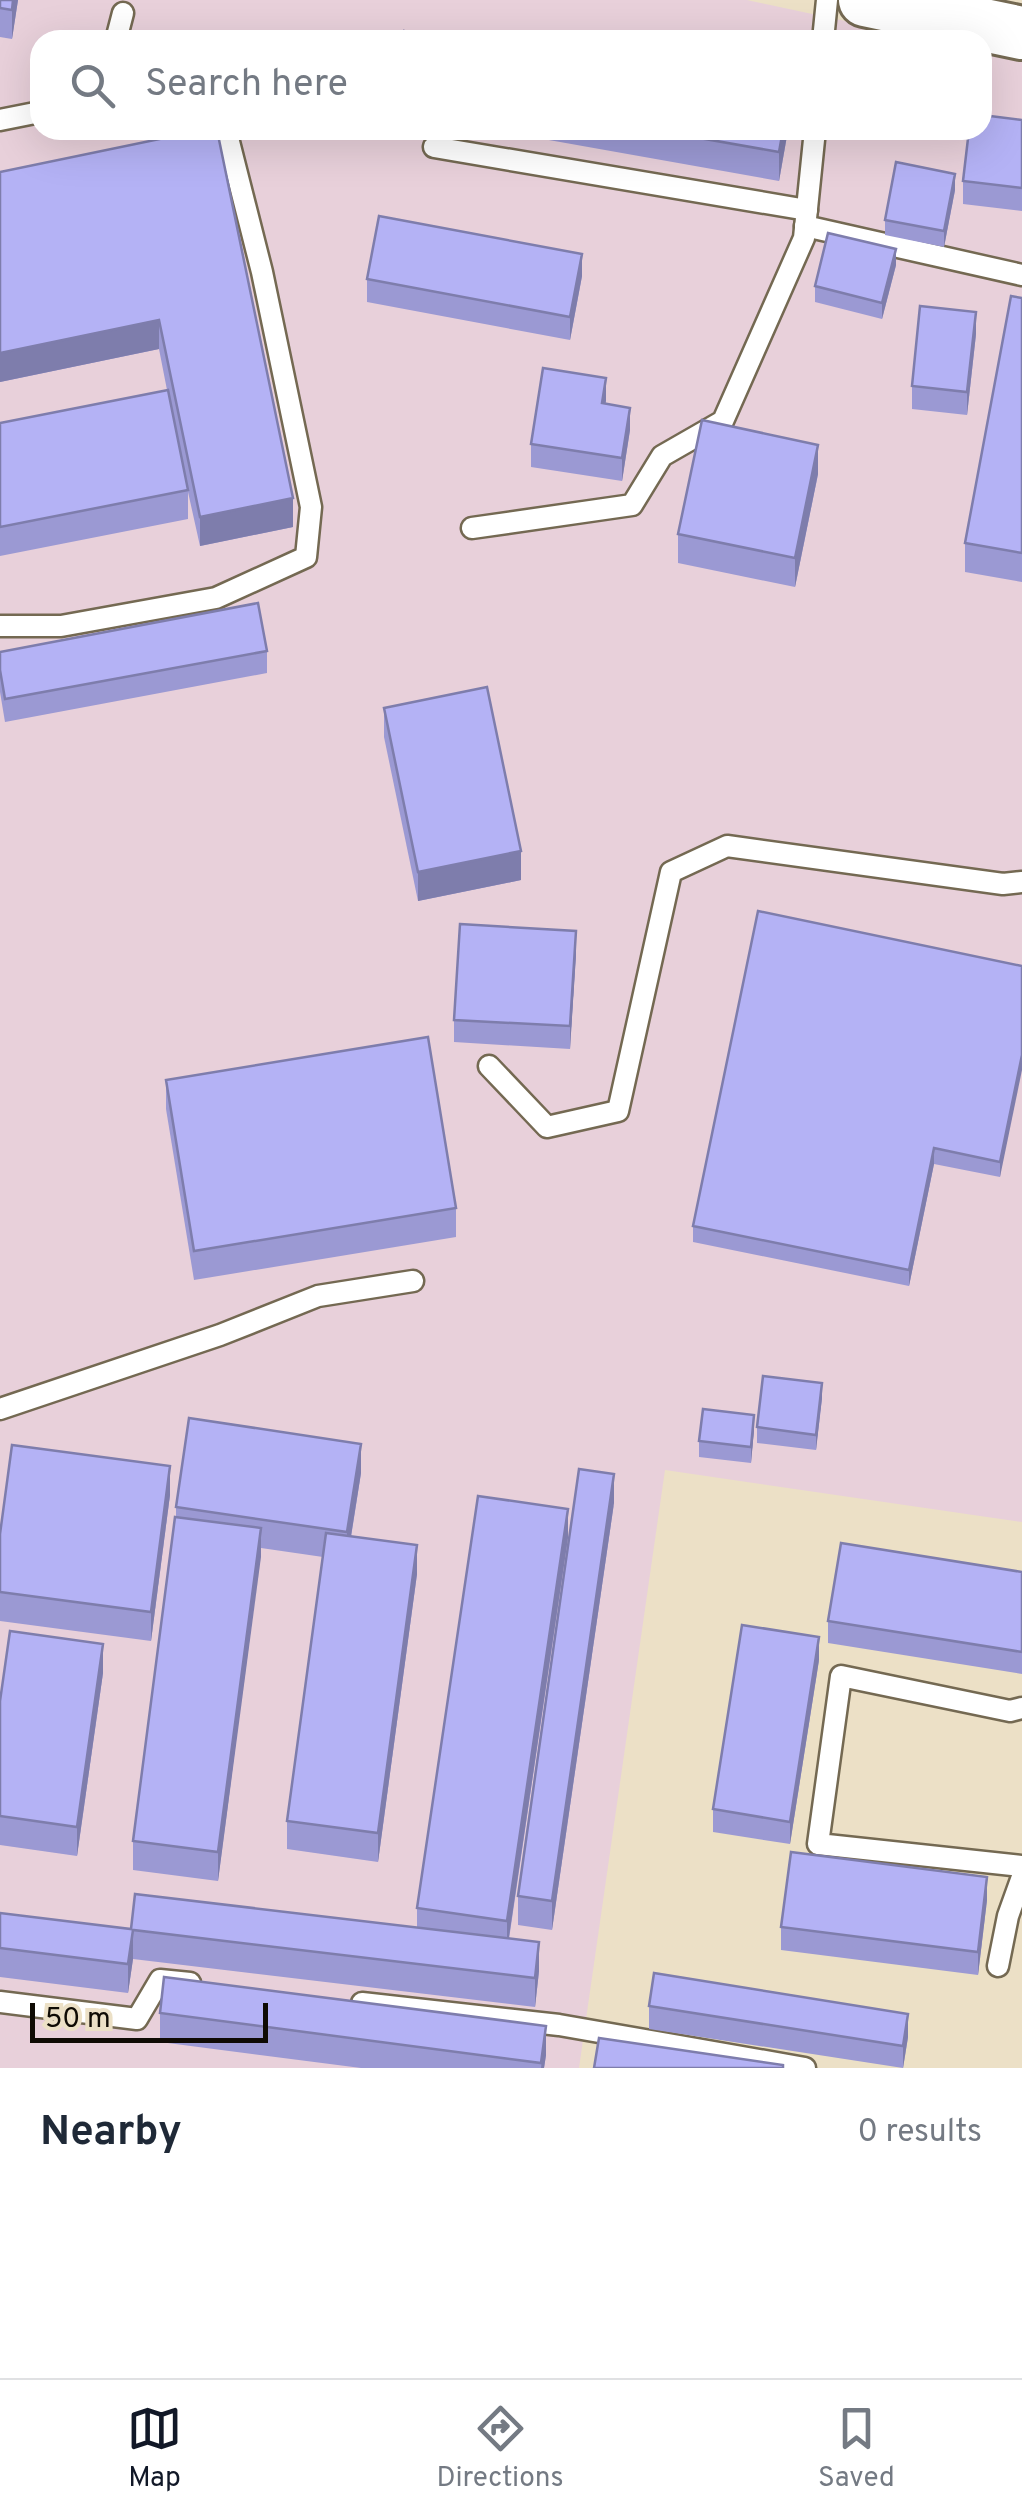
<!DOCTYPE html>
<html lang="en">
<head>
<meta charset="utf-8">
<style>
  :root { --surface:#fff; --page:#f6f6f7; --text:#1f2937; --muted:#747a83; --line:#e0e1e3; --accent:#111827 }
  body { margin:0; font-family:Overpass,sans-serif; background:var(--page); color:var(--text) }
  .scale { position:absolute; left:30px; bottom:25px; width:238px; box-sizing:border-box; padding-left:10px; border:5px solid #0f0b04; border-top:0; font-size:28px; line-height:35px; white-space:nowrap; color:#0f0b04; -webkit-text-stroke:8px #ece0c6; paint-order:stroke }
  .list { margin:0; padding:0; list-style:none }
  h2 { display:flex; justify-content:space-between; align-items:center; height:130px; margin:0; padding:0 40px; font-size:42px }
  h2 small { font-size:32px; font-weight:400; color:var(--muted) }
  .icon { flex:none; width:55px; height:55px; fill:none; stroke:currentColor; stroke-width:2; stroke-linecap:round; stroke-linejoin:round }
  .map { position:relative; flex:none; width:1022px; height:2068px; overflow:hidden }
  .search { position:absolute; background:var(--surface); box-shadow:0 10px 40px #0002; left:30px; right:30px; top:30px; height:110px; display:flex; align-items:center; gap:25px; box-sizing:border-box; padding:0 35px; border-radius:30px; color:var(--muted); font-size:38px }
  .sheet { height:310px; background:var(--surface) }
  nav { display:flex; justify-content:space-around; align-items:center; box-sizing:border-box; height:140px; border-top:2px solid var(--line); background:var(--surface); font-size:28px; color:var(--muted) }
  nav a { display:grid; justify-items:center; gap:5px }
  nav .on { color:var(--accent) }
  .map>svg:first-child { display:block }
  .industrial { fill:#e8d0da }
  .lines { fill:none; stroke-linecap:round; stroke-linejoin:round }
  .service-casing { stroke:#746952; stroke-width:25 }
  .secondary-casing { stroke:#746952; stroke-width:58 }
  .service { stroke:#fff; stroke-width:20 }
  .secondary { stroke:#fff; stroke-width:52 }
  .wall { fill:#9b99d3 }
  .shaded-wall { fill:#7e7dac }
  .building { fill:#b4b2f5; stroke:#7e7dac; stroke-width:2.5 }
</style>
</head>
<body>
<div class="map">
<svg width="1022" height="2068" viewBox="0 0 1022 2068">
  <rect width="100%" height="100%" fill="#ece0c6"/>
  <path class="industrial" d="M0,0H747L934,40H40V130H982V50L1022,59V1522L665,1470L579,2068H0Z"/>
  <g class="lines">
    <defs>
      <g id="service">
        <path d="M116,40L123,13"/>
        <path d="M823,40L827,0"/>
        <path d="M0,120L40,112"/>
        <path d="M434,147L807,210"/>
        <path d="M805,226L1022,275"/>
        <path d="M472,528L632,505L662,456L723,421L804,238L815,130"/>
        <path d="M0,626H61L216,598L306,557L311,507L262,272L226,130"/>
        <path d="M489,1066L547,1127L618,1111L671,872L727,846L1003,884L1022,882"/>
        <path d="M0,1409L220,1335L318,1296L413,1281"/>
        <path d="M1022,1708L1010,1711L841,1676L818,1844L1022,1866"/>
        <path d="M998,1966L1008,1916L1022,1877"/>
        <path d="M0,2002L137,2019L160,1980L190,1983"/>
        <path d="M362,2003L559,2025L805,2068"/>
      </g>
      <path id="secondary" d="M865,0L1022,33"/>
    </defs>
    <use href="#service" class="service-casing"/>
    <use href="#secondary" class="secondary-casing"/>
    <use href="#service" class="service"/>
    <use href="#secondary" class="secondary"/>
  </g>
  <g class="wall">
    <path d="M0,0H18L12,39L0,37Z"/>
    <path d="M1022,120V211L963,204V181Z"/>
    <path d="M203,130L293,527L200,546L188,492V519L0,556V423L167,390L159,349L0,382V172Z"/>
    <path d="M493,130H788L779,181Z"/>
    <path d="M955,190L944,247L885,235V220Z"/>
    <path d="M896,265L882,319L815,302V286Z"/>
    <path d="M582,276L570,340L367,302V279Z"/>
    <path d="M1022,298V582L965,572V543Z"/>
    <path d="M976,334L967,415L912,409V386Z"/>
    <path d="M605,403L630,430L622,481L531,467V444Z"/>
    <path d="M818,474L795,587L678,563V534Z"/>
    <path d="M267,651V673L5,722L0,692V652Z"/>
    <path d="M384,708L521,880L418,901L384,737Z"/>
    <path d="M576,954L570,1049L454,1042V1020Z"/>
    <path d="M1022,966L1000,1177L934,1164L909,1286L693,1242V1226Z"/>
    <path d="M166,1080L456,1208V1237L194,1280L166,1109Z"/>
    <path d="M822,1398L816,1450L757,1443V1427Z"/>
    <path d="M754,1430L751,1463L699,1457V1441Z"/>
    <path d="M361,1473L351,1537L417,1574L378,1862L287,1849V1821L323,1557L261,1548L218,1881L133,1870V1841L176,1518V1507Z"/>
    <path d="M170,1495L151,1641L0,1621V1534Z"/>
    <path d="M614,1503L552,1930L518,1925V1896Z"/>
    <path d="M568,1538L509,1939L539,1971L535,2007L133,1959L128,1993L0,1977V1913L131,1929L417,1928V1908Z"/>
    <path d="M1022,1572V1674L828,1643V1621Z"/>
    <path d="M819,1660L790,1844L713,1832V1809Z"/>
    <path d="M103,1673L77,1856L0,1845V1701Z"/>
    <path d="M987,1900L978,1975L781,1950V1927Z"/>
    <path d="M649,2006L908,2037L903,2068L649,2029Z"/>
    <path d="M160,2013L546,2055L544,2068H361L160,2042Z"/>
  </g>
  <g class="shaded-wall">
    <path d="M13,0H18L12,39V10Z"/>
    <path d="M783,130H788L779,181V152Z"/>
    <path d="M955,174V190L944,247V231Z"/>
    <path d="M896,249V265L882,319V303Z"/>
    <path d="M582,254V276L570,340V317Z"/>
    <path d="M976,312V334L967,415V392Z"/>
    <path d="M159,320V349L0,382V353Z"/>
    <path d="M606,378V401L602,426V403Z"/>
    <path d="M630,408V430L622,481V458Z"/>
    <path d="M818,445V474L795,587V558Z"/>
    <path d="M293,498V527L200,546V517Z"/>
    <path d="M521,851V880L418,901V872Z"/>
    <path d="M576,931V954L570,1049V1026Z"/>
    <path d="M1022,1055V1070L1000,1177V1162Z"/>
    <path d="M934,1148V1164L909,1286V1270Z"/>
    <path d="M822,1383V1398L816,1450V1435Z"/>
    <path d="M754,1415V1430L751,1463V1447Z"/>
    <path d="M361,1444V1473L347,1561V1532Z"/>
    <path d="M170,1466V1495L151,1641V1612Z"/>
    <path d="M614,1474V1503L552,1930V1901Z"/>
    <path d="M568,1509V1538L507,1950V1921Z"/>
    <path d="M261,1528V1557L218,1881V1852Z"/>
    <path d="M417,1545V1574L378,1862V1833Z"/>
    <path d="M819,1637V1660L790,1844V1822Z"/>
    <path d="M103,1644V1673L77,1856V1827Z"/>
    <path d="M987,1877V1900L978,1975V1952Z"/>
    <path d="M133,1930V1959L128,1993V1964Z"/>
    <path d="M539,1942V1971L535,2007V1978Z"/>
    <path d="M908,2014V2037L903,2068V2046Z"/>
    <path d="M546,2026V2055L544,2068H541Z"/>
  </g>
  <g class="building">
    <path d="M0,0H13L12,10L0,8Z"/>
    <path d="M404,31L456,40H402Z"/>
    <path d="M982,115L1022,120V188L963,181L969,130H982Z"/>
    <path d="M203,130H217L293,498L200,517L159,320L0,353V172Z"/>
    <path d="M654,130H783L779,152Z"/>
    <path d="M896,162L955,174L944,231L885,220Z"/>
    <path d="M379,216L582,254L570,317L367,279Z"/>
    <path d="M828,233L896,249L882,303L815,286Z"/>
    <path d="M1011,296L1022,298V553L965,543Z"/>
    <path d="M920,306L976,312L967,392L912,386Z"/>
    <path d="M543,368L606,378L602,403L630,408L622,458L531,444Z"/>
    <path d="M168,390L188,490L0,527V423Z"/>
    <path d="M702,420L818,445L795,558L678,534Z"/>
    <path d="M258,603L267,651L5,699L0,670V652Z"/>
    <path d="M487,687L521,851L418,872L384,708Z"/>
    <path d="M758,911L1022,966V1055L1000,1162L934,1148L909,1270L693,1226Z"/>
    <path d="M460,924L576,931L570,1026L454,1020Z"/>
    <path d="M428,1037L456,1208L194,1251L166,1080Z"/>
    <path d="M763,1376L822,1383L816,1435L757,1427Z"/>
    <path d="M703,1409L754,1415L751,1447L699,1441Z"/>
    <path d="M189,1418L361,1444L347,1532L176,1507Z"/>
    <path d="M12,1445L170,1466L151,1612L0,1592V1534Z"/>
    <path d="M579,1469L614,1474L552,1901L518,1896Z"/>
    <path d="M478,1496L568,1509L507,1921L417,1908Z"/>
    <path d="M175,1517L261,1528L218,1852L133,1841Z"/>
    <path d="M326,1533L417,1545L378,1833L287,1821Z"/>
    <path d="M841,1543L1022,1572V1652L828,1621Z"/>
    <path d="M742,1625L819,1637L790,1822L713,1809Z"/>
    <path d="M10,1631L103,1644L77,1827L0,1816V1701Z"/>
    <path d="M791,1852L987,1877L978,1952L781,1927Z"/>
    <path d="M135,1894L539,1942L535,1978L133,1930L128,1964L0,1948V1913L131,1929Z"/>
    <path d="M654,1973L908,2014L903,2046L649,2006Z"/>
    <path d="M164,1977L546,2026L541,2063L160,2013Z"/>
    <path d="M599,2038L783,2065V2068H594Z"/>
  </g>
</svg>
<div class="scale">50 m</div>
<div class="search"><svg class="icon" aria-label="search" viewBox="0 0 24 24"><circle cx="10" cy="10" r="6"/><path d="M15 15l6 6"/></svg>Search here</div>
</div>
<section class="sheet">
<h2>Nearby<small>0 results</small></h2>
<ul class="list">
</ul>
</section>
<nav>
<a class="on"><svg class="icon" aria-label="map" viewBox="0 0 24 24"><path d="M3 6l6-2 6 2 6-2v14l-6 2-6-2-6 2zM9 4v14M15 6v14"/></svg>Map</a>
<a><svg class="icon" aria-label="directions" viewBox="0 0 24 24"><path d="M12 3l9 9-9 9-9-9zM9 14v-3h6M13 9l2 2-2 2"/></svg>Directions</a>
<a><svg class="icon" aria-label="saved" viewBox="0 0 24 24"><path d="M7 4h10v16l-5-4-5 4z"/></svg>Saved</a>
</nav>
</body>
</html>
